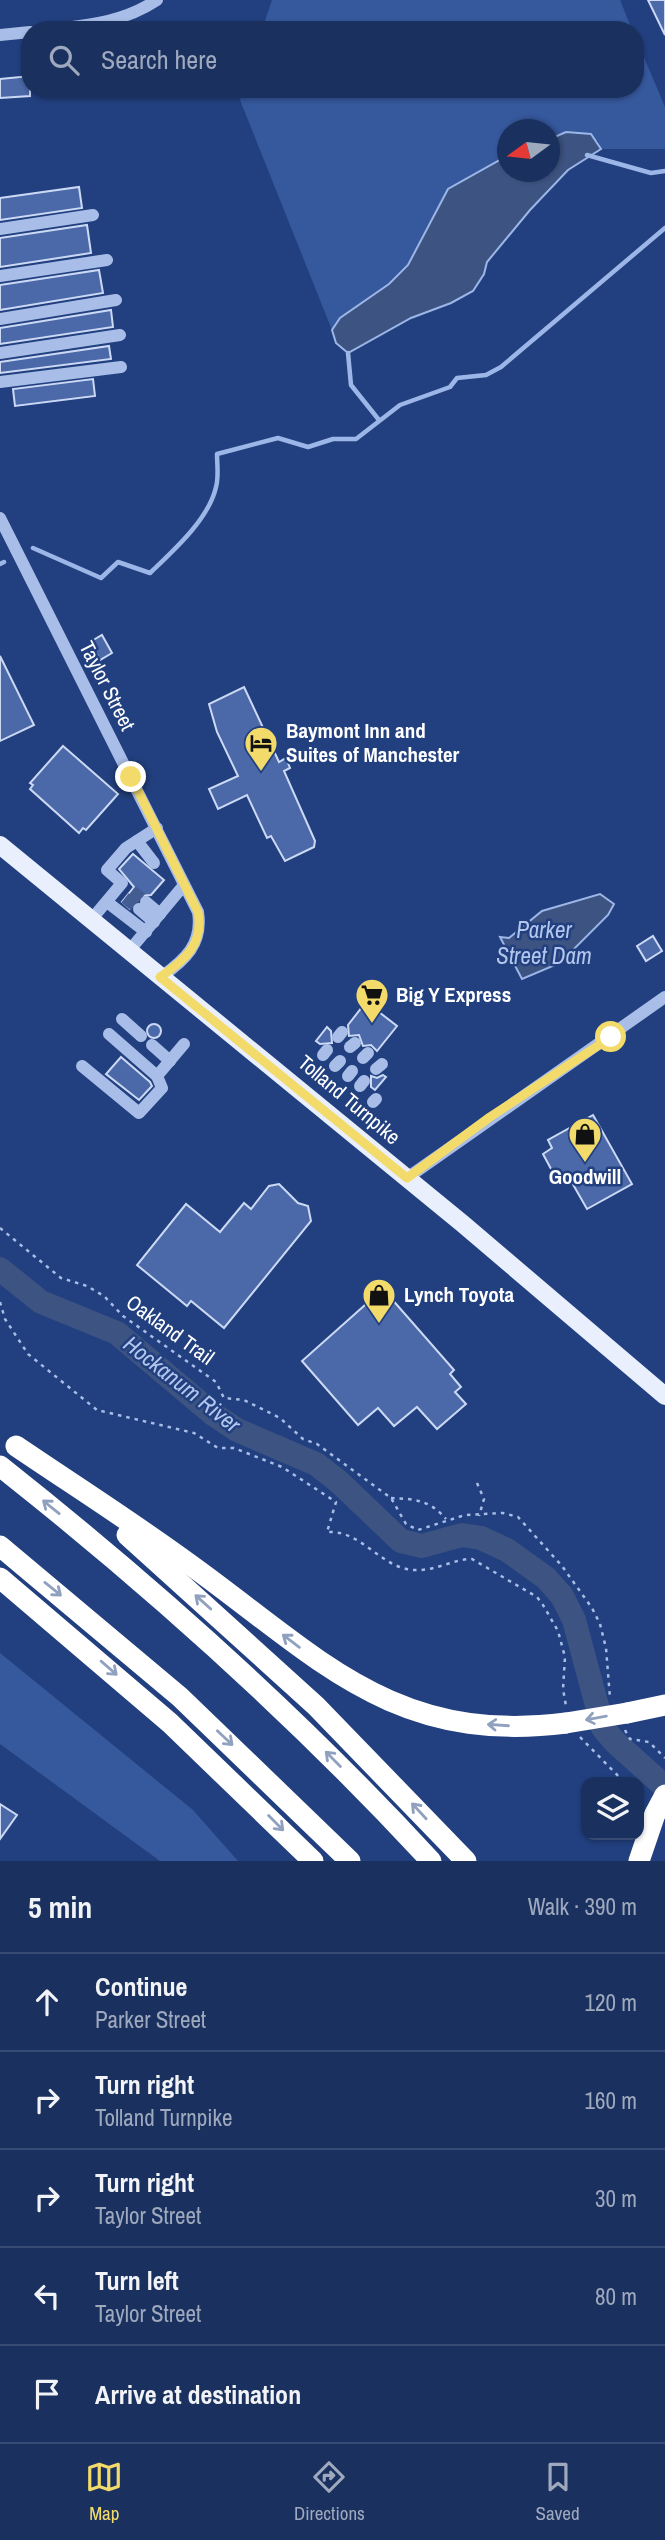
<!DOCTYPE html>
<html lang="en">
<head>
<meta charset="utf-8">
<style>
  :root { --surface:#1a305f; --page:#273c68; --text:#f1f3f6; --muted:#9fa9bd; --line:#384b74; --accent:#f2db6a }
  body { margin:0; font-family:"Archivo Narrow",sans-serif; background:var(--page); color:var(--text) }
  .controls { position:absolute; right:21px; bottom:21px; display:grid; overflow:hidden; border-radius:14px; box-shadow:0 2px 5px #0004 }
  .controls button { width:63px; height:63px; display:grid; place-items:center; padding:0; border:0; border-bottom:2px solid var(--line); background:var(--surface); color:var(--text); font:35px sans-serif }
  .compass { position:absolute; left:497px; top:119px; width:63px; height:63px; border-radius:50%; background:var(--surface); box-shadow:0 2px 5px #0004; rotate:255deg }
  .stop { position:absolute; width:21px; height:21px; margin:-16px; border:5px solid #f2db6a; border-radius:50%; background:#fff }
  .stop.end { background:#f2db6a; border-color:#fff; box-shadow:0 2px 7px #0008 }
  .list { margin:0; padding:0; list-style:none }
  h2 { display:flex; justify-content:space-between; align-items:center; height:91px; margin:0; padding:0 28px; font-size:30px }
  h2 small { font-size:23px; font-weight:400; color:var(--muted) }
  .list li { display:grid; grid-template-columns:46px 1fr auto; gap:21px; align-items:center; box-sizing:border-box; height:98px; padding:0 28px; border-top:2px solid var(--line) }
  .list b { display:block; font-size:26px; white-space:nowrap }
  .list p { margin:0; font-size:23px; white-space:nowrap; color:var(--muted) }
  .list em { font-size:23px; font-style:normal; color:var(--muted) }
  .icon { flex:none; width:38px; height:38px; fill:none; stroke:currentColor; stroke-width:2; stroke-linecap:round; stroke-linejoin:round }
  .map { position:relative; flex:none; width:665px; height:1861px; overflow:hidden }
  .search { position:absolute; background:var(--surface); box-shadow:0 2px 5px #0004; left:21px; right:21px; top:21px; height:77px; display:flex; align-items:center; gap:18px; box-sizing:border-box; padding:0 24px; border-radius:28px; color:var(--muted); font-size:26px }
  .sheet { height:581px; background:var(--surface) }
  nav { display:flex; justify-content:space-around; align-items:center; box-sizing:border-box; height:98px; border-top:2px solid var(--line); background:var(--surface); font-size:19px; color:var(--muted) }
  nav a { display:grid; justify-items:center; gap:4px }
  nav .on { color:var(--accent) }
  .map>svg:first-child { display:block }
  .green { fill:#36589d }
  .water { fill:#3d5381; stroke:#9cb6e8; stroke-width:2 }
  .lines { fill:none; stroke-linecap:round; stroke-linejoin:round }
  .stream { stroke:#9cb6e8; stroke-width:4.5 }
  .river { stroke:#3d5381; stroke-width:24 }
  .building { fill:#4b69a8; stroke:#cbd9f5; stroke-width:2 }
  .minor-tunnel { stroke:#435d92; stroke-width:12; stroke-dasharray:12 6; stroke-linecap:butt }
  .path { stroke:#a8bde7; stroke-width:2.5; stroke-dasharray:3.5 5; stroke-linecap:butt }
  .minor { stroke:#a8bde7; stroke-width:12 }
  .major { stroke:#e9effd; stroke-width:18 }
  .highway { stroke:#fff; stroke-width:21 }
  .highway-bridge { stroke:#fff; stroke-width:21 }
  .oneway { stroke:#90a0bf }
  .route { stroke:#f2db6a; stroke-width:9 }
  .labels { text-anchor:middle; stroke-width:5; stroke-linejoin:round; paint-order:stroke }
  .street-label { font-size:21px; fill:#fff; stroke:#22407f }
  .poi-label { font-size:21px; font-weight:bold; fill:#fff; stroke:#22407f; text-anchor:start }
  .water-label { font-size:23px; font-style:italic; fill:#b3c7ee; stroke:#22407f }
</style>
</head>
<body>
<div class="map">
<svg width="665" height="1861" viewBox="0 0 665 1861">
  <rect width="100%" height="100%" fill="#22407f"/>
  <g class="green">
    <path d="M272,0H620L632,30H262Z"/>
    <path d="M635,36L665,107V149H601L598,141L566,132L550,139V130H508L507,156L448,189L408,265L389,284L340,318L332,330L240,100L244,89H635Z"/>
    <path d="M0,1653L193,1810L238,1861H160L0,1744Z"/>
  </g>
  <g class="water">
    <path d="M566,132L591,134L601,149L568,170L530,210L487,262L484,274L473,291L451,303L411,318L348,353L336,343L332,330L340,318L389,284L408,265L448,189L507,156L508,172H550V139Z"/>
    <path d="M600,894L614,904L608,915L560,963L522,979L500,937L509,938L542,911Z"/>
  </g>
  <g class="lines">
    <g class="stream">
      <path d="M587,155L651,173L665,171"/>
      <path d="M348,353L351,385L379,420"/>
      <path d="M33,548L101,578L118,562L150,573C173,551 209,519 216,487C219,477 217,464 217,454L278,438L308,447L333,439H356L400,405L450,387L457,378L486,375L501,367L665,228"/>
      <path d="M0,564L4,562"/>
    </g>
    <path class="river" d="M0,1269L41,1302L117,1333L213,1414L237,1430L316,1464L338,1481L401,1541L422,1546L462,1535L481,1538L507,1550L546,1578L562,1596L574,1620L603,1728L615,1742L665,1787"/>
  </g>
  <g class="building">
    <path d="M648,0H665V35Z"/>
    <path d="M30,76V96L0,98V79Z"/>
    <path d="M79,187L82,208L0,220V198Z"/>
    <path d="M87,225L91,253L0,267V238Z"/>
    <path d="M99,270L103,293L0,310V285Z"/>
    <path d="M111,310L113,327L0,344V328Z"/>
    <path d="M109,346L111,359L0,373V362Z"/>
    <path d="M93,379L95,396L15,406L13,389Z"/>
    <path d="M102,635L112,653L100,660L90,642Z"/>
    <path d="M0,656L34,725L0,741Z"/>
    <path d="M244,687L279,762L286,758L290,768L284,771L315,841L314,847L285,861L271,836L267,838L247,795L218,809L209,789L238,776L217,732L209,704Z"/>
    <path d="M63,746L118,794L86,830L83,828L79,833L30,789L33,785L30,783Z"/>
    <path d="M133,854L164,880L151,895L140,896L130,909L122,902L134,887L119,869Z"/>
    <path d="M653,936L662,951L646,961L637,946Z"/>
    <path d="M366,1002L397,1026L377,1051L371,1045L363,1046L359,1035L349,1036L348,1025Z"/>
    <circle cx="154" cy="1031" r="7"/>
    <path d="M327,1027L331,1031L332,1043L320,1044L316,1041Z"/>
    <path d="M121,1057L150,1082L152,1086L139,1100L106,1074Z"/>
    <path d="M383,1075L386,1077L375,1090L371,1087V1076L377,1078Z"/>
    <path d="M593,1115L632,1184L587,1209L567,1174L557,1180L543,1154L552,1148L548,1140Z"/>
    <path d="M279,1184L298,1203L308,1206L311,1221L224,1328L191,1301L187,1306L137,1265L186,1204L220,1232L244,1203L251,1209L269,1186Z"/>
    <path d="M383,1289L454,1370L450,1374L461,1387L455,1392L466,1404L437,1429L417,1407L394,1426L378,1408L358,1425L302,1361Z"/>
    <path d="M0,1804L17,1815L0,1839Z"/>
  </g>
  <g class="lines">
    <g class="minor-tunnel">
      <path d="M132,891L146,902"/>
      <path d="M125,898L139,909"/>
    </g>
    <g class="path">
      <path d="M0,1228L61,1278L87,1286L104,1296L123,1316L216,1382L224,1398L244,1400L280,1418L303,1439L317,1444L391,1498L406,1524L418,1530L465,1515L503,1513L518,1517L562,1566L592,1608L600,1624L606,1648L610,1698"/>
      <path d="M0,1302L5,1319L28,1354L97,1410L194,1433L218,1448H234L282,1467L336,1502L327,1532C364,1530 382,1572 419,1570C437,1570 454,1559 472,1559L537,1597L543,1605L558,1631L565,1657L563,1689L566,1706"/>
      <path d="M477,1483L484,1499L479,1516"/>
      <path d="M391,1498C415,1499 430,1500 446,1519"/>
      <path d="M625,1730L630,1739L649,1742L665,1758"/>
      <path d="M580,1737L624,1782"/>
    </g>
    <g class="minor">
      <path d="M47,30C88,25 122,23 157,0"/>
      <path d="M0,35L30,32"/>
      <path d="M0,229L93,215"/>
      <path d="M0,276L107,260"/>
      <path d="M0,319L116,300"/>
      <path d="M0,353L120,335"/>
      <path d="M0,382L121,367"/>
      <path d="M0,518L198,912C203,944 185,960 161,977"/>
      <path d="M137,841L154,863"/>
      <path d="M107,902L146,932"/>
      <path d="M146,902L160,914"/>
      <path d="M139,909L154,922"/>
      <path d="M91,920L122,883L107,870L126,848L157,828"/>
      <path d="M129,951L184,885"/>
      <path d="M122,1019L141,1036"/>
      <path d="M109,1034L157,1076"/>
      <path d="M338,1037L342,1032"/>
      <path d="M152,1045L170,1061"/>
      <path d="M350,1047L355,1043"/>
      <path d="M323,1055L327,1050"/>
      <path d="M363,1058L368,1053"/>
      <path d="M82,1066L139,1113L162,1088L157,1076L184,1044"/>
      <path d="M335,1066L340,1061"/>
      <path d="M376,1069L382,1064"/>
      <path d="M348,1076L352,1071"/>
      <path d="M360,1086L364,1081"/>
      <path d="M373,1102L376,1099"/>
      <path d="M407,1178L665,997"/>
    </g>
    <path class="major" d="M0,845L463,1224L665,1396"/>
    <g class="highway">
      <path d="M16,1446C75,1486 135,1524 192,1566C318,1657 394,1745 566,1723"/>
      <path d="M0,1466C153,1587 298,1717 431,1861"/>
      <path d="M127,1535L316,1706L466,1861"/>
      <path d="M0,1546L180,1697L350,1861"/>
      <path d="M0,1578L170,1723L313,1861"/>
      <path d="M627,1713L665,1705"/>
      <path d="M639,1861L655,1814"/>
    </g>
    <g class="highway-bridge">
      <path d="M566,1723L627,1713"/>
      <path d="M655,1814L665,1795"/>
    </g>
  </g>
  <defs><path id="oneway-shaft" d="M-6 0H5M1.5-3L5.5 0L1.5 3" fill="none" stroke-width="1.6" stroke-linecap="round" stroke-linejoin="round" transform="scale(1.75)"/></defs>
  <g class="oneway">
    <use href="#oneway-shaft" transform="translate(51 1507) rotate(-141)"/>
    <use href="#oneway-shaft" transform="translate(53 1589) rotate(39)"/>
    <use href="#oneway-shaft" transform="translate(203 1602) rotate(-138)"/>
    <use href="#oneway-shaft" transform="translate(291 1641) rotate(-143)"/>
    <use href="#oneway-shaft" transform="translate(109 1668) rotate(41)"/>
    <use href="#oneway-shaft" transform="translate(596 1718) rotate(170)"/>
    <use href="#oneway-shaft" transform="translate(498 1725) rotate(-176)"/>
    <use href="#oneway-shaft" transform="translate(225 1738) rotate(43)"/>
    <use href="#oneway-shaft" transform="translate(333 1759) rotate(-135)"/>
    <use href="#oneway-shaft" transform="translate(419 1811) rotate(-133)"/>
    <use href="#oneway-shaft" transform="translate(276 1823) rotate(45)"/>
  </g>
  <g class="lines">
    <path class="route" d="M131,777L198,912C204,944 185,960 160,977L407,1178L490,1117L611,1037"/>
  </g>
  <defs>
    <symbol id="hotel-pin" viewBox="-11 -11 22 30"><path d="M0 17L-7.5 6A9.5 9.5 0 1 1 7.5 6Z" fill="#f2db6a" stroke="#22407f"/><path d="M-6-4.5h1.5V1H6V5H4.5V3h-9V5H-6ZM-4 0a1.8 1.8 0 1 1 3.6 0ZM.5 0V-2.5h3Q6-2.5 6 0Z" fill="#111"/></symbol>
    <symbol id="supermarket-pin" viewBox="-11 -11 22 30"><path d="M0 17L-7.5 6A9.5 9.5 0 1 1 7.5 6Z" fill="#f2db6a" stroke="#22407f"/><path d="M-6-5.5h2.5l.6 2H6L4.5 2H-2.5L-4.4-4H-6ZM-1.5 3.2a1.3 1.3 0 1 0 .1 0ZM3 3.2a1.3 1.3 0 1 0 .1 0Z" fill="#111"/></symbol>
    <symbol id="shop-pin" viewBox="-11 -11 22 30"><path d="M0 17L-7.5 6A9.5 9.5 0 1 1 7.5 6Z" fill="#f2db6a" stroke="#22407f"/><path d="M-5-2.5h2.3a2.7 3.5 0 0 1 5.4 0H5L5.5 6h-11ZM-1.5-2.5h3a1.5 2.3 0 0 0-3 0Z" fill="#111"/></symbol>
  </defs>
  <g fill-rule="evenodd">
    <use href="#hotel-pin" x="242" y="724" width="38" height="52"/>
    <use href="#supermarket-pin" x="353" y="976" width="38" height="52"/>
    <use href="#shop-pin" x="566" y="1115" width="38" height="52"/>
    <use href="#shop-pin" x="360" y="1276" width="38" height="52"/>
  </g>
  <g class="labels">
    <g class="street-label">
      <text transform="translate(107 686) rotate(63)" y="7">Taylor Street</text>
      <text transform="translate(349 1100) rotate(40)" y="7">Tolland Turnpike</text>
      <text transform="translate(170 1330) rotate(36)" y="7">Oakland Trail</text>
    </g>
    <g class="poi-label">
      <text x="286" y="738">Baymont Inn and<tspan x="286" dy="24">Suites of Manchester</tspan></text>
      <text x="396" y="1002">Big Y Express</text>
      <text x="585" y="1184" text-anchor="middle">Goodwill</text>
      <text x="404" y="1302">Lynch Toyota</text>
    </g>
    <g class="water-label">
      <text x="544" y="938">Parker<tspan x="544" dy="26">Street Dam</tspan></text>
      <text transform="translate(182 1384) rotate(38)" y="8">Hockanum River</text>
    </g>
  </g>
</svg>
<div class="controls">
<button><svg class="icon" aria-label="layers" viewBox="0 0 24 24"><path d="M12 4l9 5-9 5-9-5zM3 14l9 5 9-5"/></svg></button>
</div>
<svg class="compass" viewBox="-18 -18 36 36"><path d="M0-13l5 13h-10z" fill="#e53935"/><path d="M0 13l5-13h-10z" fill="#9fa9bd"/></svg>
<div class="stop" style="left:611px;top:1037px"></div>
<div class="stop end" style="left:131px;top:777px"></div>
<div class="search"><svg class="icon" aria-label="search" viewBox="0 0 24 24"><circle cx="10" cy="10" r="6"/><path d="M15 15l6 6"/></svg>Search here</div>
</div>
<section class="sheet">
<h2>5 min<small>Walk · 390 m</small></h2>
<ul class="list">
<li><svg class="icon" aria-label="ahead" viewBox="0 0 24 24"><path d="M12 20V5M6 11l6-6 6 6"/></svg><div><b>Continue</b><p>Parker Street</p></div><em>120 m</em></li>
<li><svg class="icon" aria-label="right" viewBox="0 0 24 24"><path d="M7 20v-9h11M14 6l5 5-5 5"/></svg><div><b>Turn right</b><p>Tolland Turnpike</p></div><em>160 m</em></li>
<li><svg class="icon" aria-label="right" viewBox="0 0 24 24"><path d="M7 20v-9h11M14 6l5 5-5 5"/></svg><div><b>Turn right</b><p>Taylor Street</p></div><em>30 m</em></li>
<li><svg class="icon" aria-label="left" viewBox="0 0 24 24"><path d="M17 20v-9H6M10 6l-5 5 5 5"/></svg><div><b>Turn left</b><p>Taylor Street</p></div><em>80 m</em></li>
<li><svg class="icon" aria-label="arrive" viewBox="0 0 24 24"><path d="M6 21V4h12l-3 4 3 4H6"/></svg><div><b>Arrive at destination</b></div></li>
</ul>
</section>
<nav>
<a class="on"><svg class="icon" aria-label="map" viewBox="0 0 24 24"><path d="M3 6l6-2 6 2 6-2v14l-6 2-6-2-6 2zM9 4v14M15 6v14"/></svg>Map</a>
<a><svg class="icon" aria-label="directions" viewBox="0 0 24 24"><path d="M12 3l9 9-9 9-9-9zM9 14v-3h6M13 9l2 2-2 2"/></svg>Directions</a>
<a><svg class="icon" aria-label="saved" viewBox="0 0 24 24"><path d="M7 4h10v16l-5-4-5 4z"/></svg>Saved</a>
</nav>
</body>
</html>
